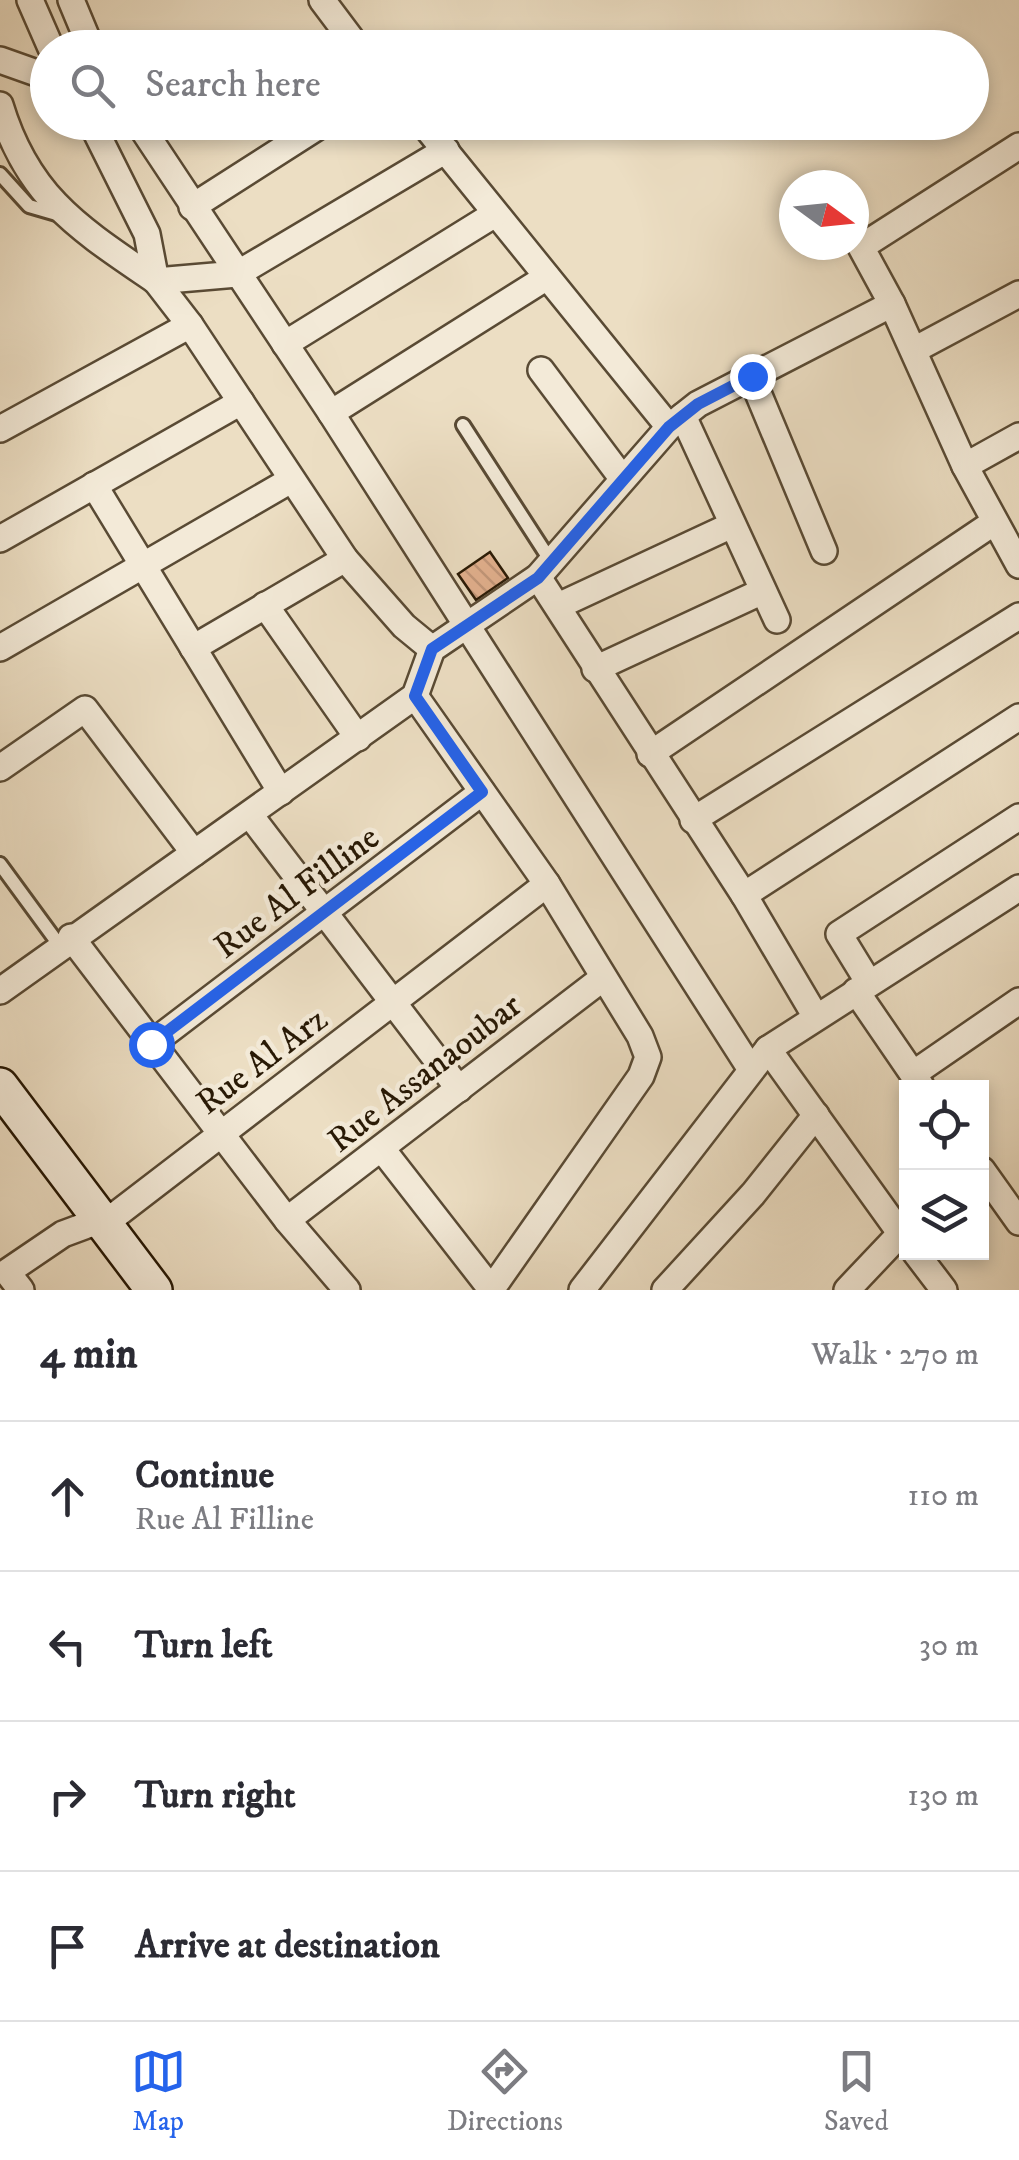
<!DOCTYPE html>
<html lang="en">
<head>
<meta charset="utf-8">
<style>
  :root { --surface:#fff; --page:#f7f7f7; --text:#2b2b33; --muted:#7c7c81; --line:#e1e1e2; --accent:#2563eb }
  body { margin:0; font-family:"IM FELL DW Pica",serif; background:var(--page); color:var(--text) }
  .controls { position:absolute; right:30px; bottom:30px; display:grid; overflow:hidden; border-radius:0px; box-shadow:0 5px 15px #0003 }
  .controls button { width:90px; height:90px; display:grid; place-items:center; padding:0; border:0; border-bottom:2px solid var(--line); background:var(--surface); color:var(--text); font:50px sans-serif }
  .compass { position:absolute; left:779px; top:170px; width:90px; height:90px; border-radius:50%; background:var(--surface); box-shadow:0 5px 15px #0003; rotate:105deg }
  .stop { position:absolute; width:30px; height:30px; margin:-22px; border:8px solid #2563eb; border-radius:50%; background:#fff }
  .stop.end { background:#2563eb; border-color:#fff; box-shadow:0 2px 10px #0008 }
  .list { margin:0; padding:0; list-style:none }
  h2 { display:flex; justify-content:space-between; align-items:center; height:130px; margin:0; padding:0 40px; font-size:42px }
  h2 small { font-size:32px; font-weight:400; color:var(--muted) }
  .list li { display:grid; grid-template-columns:65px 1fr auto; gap:30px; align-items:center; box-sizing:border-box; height:150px; padding:0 40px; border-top:2px solid var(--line) }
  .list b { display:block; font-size:38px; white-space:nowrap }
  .list p { margin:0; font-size:32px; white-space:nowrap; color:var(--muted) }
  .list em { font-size:32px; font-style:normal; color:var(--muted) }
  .icon { flex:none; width:55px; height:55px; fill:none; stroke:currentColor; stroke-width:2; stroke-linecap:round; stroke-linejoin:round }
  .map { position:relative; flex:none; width:1019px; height:1290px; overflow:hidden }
  .search { position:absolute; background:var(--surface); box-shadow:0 5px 15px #0003; left:30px; right:30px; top:30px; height:110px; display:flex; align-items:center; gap:25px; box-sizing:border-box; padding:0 35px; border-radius:55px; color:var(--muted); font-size:38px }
  .sheet { height:730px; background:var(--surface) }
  nav { display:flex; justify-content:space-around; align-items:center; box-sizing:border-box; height:140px; border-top:2px solid var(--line); background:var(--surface); font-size:28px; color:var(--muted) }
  nav a { display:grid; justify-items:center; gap:5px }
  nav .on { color:var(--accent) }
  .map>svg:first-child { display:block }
  .building { fill:url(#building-back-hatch); stroke:#281905; stroke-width:2.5 }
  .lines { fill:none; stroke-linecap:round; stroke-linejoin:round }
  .lane-casing { stroke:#594a34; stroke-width:18 }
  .street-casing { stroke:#594a34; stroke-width:30 }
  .secondary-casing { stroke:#281905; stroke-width:40 }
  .lane { stroke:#f3ead8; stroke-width:12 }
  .street { stroke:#f3ead8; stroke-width:25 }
  .secondary { stroke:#f3ead8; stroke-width:35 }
  .route { stroke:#2563eb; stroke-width:12 }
  .labels { text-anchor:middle; stroke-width:9; stroke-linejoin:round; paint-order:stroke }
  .street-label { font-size:35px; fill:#281905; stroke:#f3ead8 }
</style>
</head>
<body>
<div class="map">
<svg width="1019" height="1290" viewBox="0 0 1019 1290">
  <defs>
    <pattern id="building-back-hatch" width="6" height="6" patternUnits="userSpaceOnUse" patternTransform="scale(2.5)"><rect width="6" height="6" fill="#e4b290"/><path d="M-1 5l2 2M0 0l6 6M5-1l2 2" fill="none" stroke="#c4987b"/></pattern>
  </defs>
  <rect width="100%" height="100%" fill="#ecdec3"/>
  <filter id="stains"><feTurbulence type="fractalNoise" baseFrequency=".002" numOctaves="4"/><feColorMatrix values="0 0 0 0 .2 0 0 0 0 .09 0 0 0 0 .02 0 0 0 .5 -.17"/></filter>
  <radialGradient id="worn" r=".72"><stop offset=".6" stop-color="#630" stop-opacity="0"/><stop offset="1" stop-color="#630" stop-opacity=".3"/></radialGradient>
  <path class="building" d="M490,552L508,578L476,600L458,574Z"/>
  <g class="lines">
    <defs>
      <g id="lane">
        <path d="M0,174L29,206L60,215"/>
        <path d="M463,425L552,563"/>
        <path d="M0,864L60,946"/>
      </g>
      <g id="street">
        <path d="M30,0L51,48"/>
        <path d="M71,0L91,48"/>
        <path d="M322,0L358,48"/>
        <path d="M289,48L292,45"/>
        <path d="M0,60L48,77"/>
        <path d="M0,105C28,198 80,229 156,281L237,274L446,150"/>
        <path d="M91,122L147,234L156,281L190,325L345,559L404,626L432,649"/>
        <path d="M138,122L331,413L750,1068"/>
        <path d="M422,122L669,427"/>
        <path d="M192,207L325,122"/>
        <path d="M892,304L965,466L1019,565"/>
        <path d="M285,344L495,214"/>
        <path d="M916,349L1019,294"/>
        <path d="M541,370L622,478"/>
        <path d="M751,376L824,551"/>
        <path d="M331,413L547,277"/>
        <path d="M683,416L777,620"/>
        <path d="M0,429L190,325"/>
        <path d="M965,466L1019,436"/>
        <path d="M94,485L281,792"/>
        <path d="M0,539L241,402"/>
        <path d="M538,577L744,895L816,1017"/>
        <path d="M265,605L358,738"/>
        <path d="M558,606L732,525"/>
        <path d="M0,648L291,480"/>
        <path d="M193,648L345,559"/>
        <path d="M595,669L763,591"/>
        <path d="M415,696L547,884L640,1036L648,1057L641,1076L491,1290"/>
        <path d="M650,754L993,523"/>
        <path d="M0,768L85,709L194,853"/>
        <path d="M250,815L459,1089"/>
        <path d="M693,820L1019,616"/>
        <path d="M744,895L1019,717"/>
        <path d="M71,937L287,1220L347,1290"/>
        <path d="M869,983L839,934L1019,817"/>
        <path d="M0,991L415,696L432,649L538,577L669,427L698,404L892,304L861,247L1019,146"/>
        <path d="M856,991L921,1086"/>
        <path d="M151,1044L482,792"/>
        <path d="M768,1049L906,1241"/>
        <path d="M913,1074L1019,1001"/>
        <path d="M382,1149L491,1289"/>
        <path d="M982,1170L1019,1222"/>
        <path d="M287,1220L603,978"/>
        <path d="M915,1252L944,1290"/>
        <path d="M21,1290L7,1272L63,1234L117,1214L547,884"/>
        <path d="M582,1290L768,1049L1019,888"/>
        <path d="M665,1290L753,1194L816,1115"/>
        <path d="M847,1290L901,1233"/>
      </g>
      <path id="secondary" d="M0,1086L154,1290"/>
    </defs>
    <use href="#lane" class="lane-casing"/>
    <use href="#street" class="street-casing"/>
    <use href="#secondary" class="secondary-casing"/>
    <use href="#lane" class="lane"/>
    <use href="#street" class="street"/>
    <use href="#secondary" class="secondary"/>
  </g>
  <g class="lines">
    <path class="route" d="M151,1044L482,792L415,696L432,649L538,578L669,427L698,404L752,376"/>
  </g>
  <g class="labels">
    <g class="street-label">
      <text transform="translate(296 891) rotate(-37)" y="12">Rue Al Filline</text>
      <text transform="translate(261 1060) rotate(-37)" y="12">Rue Al Arz</text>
      <text transform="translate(424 1072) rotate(-38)" y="12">Rue Assanaoubar</text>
    </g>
  </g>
  <rect width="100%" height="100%" filter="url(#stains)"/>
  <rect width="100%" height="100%" fill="url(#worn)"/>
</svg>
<div class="controls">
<button><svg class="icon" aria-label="locate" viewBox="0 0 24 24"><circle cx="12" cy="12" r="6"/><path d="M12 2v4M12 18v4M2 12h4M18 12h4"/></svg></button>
<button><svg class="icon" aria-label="layers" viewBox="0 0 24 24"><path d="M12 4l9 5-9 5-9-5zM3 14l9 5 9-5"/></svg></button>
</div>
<svg class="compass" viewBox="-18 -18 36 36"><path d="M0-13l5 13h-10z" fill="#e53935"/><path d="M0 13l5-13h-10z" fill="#7c7c81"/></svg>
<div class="stop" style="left:151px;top:1044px"></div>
<div class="stop end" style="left:752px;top:376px"></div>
<div class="search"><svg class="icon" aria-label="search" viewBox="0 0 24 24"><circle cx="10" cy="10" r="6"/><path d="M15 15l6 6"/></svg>Search here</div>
</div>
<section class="sheet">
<h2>4 min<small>Walk · 270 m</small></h2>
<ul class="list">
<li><svg class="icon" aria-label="ahead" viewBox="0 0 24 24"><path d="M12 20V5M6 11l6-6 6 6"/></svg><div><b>Continue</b><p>Rue Al Filline</p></div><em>110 m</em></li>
<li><svg class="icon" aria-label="left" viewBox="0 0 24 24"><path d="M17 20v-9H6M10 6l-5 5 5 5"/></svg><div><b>Turn left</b></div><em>30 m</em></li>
<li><svg class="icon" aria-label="right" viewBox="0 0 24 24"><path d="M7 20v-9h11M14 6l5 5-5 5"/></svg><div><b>Turn right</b></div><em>130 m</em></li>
<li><svg class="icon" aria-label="arrive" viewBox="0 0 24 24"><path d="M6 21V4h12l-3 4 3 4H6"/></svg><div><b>Arrive at destination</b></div></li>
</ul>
</section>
<nav>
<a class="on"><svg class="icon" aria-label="map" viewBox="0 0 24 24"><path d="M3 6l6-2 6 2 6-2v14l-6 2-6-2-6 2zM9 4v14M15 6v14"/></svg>Map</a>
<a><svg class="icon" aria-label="directions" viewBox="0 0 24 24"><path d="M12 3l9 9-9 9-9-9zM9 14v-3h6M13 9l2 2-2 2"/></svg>Directions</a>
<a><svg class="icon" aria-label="saved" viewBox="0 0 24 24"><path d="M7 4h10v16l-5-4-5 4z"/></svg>Saved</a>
</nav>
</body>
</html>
